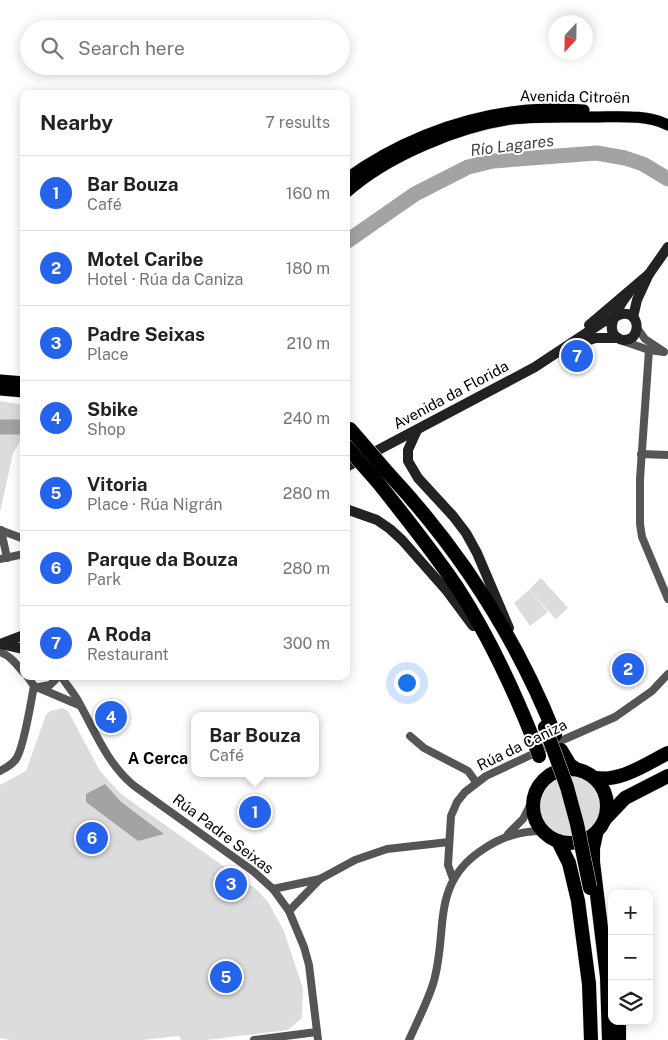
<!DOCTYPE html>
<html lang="en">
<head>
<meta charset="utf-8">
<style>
  :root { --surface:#fff; --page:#f6f6f6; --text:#222; --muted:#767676; --line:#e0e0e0; --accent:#2563eb }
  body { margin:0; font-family:"Public Sans",sans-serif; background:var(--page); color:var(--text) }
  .controls { position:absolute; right:15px; bottom:15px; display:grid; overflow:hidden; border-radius:10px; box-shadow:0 2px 12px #0003 }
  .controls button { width:45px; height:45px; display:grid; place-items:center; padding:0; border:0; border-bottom:1px solid var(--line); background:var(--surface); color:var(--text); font:25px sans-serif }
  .compass { position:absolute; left:548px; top:15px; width:45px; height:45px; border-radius:50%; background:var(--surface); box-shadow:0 2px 12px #0003; rotate:202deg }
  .you { position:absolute; left:406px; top:682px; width:18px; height:18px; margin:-12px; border:4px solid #fff; border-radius:50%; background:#1a73e8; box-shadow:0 0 0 8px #1a73e833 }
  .badge { display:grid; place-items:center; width:32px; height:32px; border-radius:50%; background:var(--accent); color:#fff; font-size:16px; font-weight:700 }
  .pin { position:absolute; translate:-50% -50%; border:2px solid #fff; box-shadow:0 1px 5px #0006 }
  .popup { position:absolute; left:191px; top:712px; width:128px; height:65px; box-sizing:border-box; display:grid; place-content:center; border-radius:10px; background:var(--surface); filter:drop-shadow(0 1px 4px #0005); font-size:16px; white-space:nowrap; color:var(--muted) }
  .popup b { font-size:19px; color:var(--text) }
  .popup::after { content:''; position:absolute; left:50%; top:100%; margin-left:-10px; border:10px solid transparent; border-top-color:var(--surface) }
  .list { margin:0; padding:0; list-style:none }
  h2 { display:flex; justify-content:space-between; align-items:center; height:65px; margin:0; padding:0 20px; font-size:21px }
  h2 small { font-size:16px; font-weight:400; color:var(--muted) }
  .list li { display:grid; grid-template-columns:32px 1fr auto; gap:15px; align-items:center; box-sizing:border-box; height:75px; padding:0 20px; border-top:1px solid var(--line) }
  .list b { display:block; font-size:19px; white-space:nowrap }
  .list p { margin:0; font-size:16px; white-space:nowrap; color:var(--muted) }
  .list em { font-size:16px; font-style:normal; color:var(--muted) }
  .icon { flex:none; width:28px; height:28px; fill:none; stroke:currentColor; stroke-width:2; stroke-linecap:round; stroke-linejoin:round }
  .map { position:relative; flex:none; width:668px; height:1040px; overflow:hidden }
  .search { position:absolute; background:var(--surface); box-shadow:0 2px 12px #0003; left:20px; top:20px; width:330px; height:55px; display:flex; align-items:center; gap:12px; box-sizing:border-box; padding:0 18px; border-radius:28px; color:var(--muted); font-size:19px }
  .panel { position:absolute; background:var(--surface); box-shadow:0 2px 12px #0003; left:20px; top:90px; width:330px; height:590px; border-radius:10px }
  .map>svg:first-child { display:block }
  .green { fill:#dcdcdc }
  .water { fill:#a3a3a3 }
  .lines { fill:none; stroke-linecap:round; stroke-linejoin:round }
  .river { stroke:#a3a3a3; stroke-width:15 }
  .primary-casing { stroke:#dbdbdb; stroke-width:12 }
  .highway-casing { stroke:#dbdbdb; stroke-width:15 }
  .street { stroke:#555; stroke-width:8 }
  .secondary { stroke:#222; stroke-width:10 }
  .primary { stroke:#000; stroke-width:11 }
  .highway { stroke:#000; stroke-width:14 }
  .highway-bridge-casing { stroke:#dbdbdb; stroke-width:15; stroke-linecap:butt }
  .highway-bridge { stroke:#000; stroke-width:14 }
  .labels { text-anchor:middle; stroke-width:4; stroke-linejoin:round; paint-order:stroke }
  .street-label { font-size:15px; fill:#000; stroke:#fff }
  .water-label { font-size:16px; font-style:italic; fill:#444; stroke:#fff }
  .neighbourhood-label { font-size:16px; font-weight:bold; fill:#000; stroke:#fff }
</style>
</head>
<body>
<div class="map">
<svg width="668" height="1040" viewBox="0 0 668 1040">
  <rect width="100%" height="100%" fill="#fff"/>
  <g class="green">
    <path d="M0,401L24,405V435L13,453L0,512Z"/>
    <path d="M541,578L568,608L556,619L529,590Z"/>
    <path d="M529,590L548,612L530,626L514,603Z"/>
    <path d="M62,708L68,711L100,771L121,794L256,889L268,902L284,931L303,989L302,1018L288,1030L206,1040H181L179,1036L142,1040H10L0,1038V785L26,771L46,715L50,711Z"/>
    <circle cx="571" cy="806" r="31"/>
  </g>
  <path class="water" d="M105,784L121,802L164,834L138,841L86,802V794Z"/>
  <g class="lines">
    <g class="river">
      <path d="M346,242L415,194L468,167L493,161L597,153L625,158L643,164L668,179"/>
      <path d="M0,427H24"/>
    </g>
    <defs>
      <g id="primary">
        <path d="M346,179C394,144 453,120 511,112C535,108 560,109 584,110"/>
        <path d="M346,193C387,156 458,127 512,119C538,116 566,117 593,117C617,117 646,114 668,125"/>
        <path d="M0,380L24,382"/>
        <path d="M0,390L24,392"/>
      </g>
      <g id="highway">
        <path d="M388,473C460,550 516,637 555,735"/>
        <path d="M376,480C404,515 432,550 457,587C488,635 513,688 534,741"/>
        <path d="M561,750L570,765L576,769"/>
        <circle cx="570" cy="806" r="37"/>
        <path d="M595,778C621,782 646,764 668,753"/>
        <path d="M606,818L625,798L668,776"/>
        <path d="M596,834L593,848V862L607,977L609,1040"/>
        <path d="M558,841L569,863L578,901L589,984L591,1040"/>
        <path d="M619,1021V1040"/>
      </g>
    </defs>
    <use href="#primary" class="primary-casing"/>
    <use href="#highway" class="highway-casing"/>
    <g class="street">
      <path d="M637,328L645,339L663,351"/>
      <path d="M623,341L649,350L664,352"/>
      <path d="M649,350L640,479V524L642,537L668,599"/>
      <path d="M641,454L668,455"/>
      <path d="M0,530L24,539"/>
      <path d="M1,530L7,558"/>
      <path d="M0,559L24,554"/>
      <path d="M0,652C11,656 16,664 24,673"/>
      <path d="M27,676L34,686L79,705"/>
      <path d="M61,676C66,684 72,691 77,699C94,729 106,762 133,785L253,871L273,889L289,911L304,947L309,965L318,1040"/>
      <path d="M39,687L50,685L59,676"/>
      <path d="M410,736L424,748L468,771L476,782"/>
      <path d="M0,771C6,768 12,765 16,759C24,748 31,701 34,686"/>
      <path d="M508,834L523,819L534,798"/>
      <path d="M453,879L448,865L451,816L457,802L465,792L486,776L565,739L615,717L652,691L668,674"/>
      <path d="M273,889L320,879L355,860L387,849L449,842"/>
      <path d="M289,911L320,879"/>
      <path d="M254,1040L317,1032"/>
      <path d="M409,1040C417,1022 427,1003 433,984C449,933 429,885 482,850C501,837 519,831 543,831"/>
    </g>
    <g class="secondary">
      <path d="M633,317L637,300L649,274L668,247"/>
      <path d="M589,325L649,274"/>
      <path d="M579,343L596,338H616"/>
      <path d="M417,430L408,450V461L418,478L453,516L466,533L477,553L509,628"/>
      <path d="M346,467L535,367L603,322C611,320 617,315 622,314C637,312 640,328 633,337C628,340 623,342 618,338C601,329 624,299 632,289"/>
      <path d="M346,509L377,520L390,529L402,540L447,591L473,626"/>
      <path d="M0,644L24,635"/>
      <path d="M0,644L24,649"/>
    </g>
    <use href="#primary" class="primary"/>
    <use href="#highway" class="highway"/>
    <defs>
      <g id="highway-bridge">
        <path d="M350,429L388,473"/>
        <path d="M346,446L376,480"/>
        <path d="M545,727L567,787L577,824L590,888"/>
        <path d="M534,741L539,756"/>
      </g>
    </defs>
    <use href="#highway-bridge" class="highway-bridge-casing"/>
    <use href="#highway-bridge" class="highway-bridge"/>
  </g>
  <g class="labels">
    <g class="street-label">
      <text transform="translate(575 97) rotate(1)" y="5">Avenida Citroën</text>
      <text transform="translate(451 395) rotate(-28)" y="5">Avenida da Florida</text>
      <text transform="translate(522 745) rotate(-26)" y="5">Rúa da Caniza</text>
      <text transform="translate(223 834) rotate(37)" y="5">Rúa Padre Seixas</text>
    </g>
    <g class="water-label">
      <text transform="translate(512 145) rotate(-7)" y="6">Río Lagares</text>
    </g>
    <g class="neighbourhood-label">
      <text x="158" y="764">A Cerca</text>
    </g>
  </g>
</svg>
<div class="controls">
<button>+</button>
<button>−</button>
<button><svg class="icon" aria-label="layers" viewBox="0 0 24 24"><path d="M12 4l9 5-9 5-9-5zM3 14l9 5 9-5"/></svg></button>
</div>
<svg class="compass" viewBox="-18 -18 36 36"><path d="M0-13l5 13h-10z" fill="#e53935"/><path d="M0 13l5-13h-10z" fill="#767676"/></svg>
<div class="you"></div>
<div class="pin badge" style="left:255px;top:812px">1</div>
<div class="popup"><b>Bar Bouza</b>Café</div>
<div class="pin badge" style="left:628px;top:669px">2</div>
<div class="pin badge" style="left:231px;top:884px">3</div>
<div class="pin badge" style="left:111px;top:717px">4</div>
<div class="pin badge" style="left:226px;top:977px">5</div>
<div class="pin badge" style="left:92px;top:838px">6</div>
<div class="pin badge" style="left:577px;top:356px">7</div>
<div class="search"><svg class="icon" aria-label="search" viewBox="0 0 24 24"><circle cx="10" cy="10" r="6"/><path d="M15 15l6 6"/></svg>Search here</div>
<section class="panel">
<h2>Nearby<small>7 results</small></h2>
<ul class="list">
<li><span class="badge">1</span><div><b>Bar Bouza</b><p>Café</p></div><em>160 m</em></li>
<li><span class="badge">2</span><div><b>Motel Caribe</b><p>Hotel · Rúa da Caniza</p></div><em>180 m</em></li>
<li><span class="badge">3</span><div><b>Padre Seixas</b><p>Place</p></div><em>210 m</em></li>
<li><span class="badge">4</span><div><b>Sbike</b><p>Shop</p></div><em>240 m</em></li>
<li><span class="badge">5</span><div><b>Vitoria</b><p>Place · Rúa Nigrán</p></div><em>280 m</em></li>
<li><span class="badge">6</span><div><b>Parque da Bouza</b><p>Park</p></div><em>280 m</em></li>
<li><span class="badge">7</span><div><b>A Roda</b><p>Restaurant</p></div><em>300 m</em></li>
</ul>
</section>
</div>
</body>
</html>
